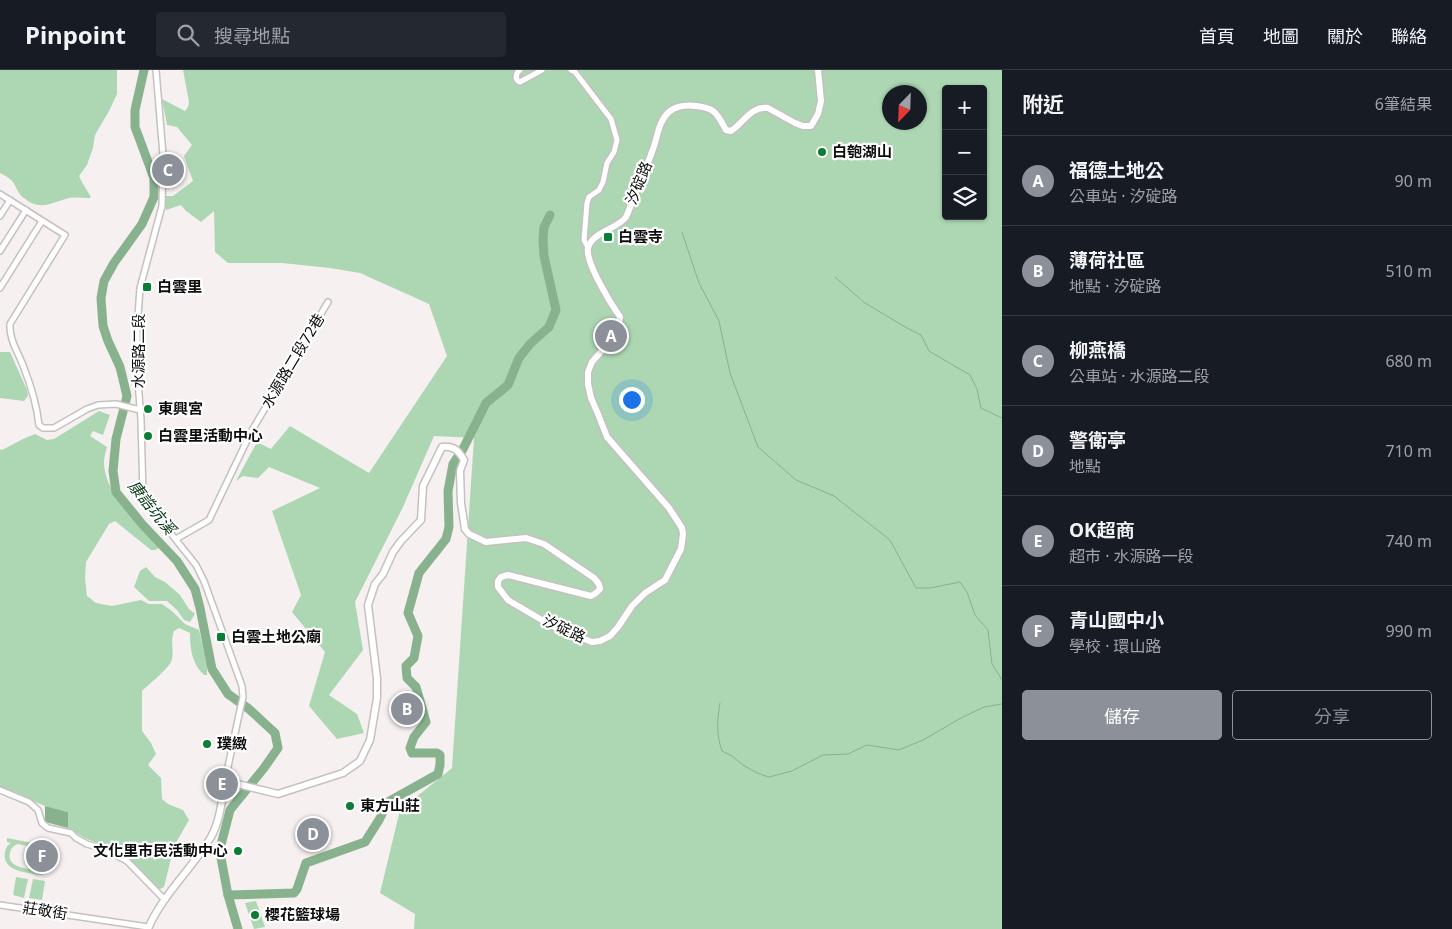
<!DOCTYPE html>
<html lang="zh-TW">
<head>
<meta charset="utf-8">
<style>
  :root { --surface:#171b24; --page:#242831; --text:#f1f3f6; --muted:#9ea1a6; --line:#363941; --accent:#8c9099 }
  body { margin:0; font-family:"Noto Sans","Noto Sans TC",sans-serif; background:var(--page); color:var(--text) }
  .controls { position:absolute; right:15px; top:15px; display:grid; overflow:hidden; border-radius:5px; box-shadow:0 1px 4px #0004 }
  .controls button { width:45px; height:45px; display:grid; place-items:center; padding:0; border:0; border-bottom:1px solid var(--line); background:var(--surface); color:var(--text); font:25px sans-serif }
  .compass { position:absolute; left:882px; top:15px; width:45px; height:45px; border-radius:50%; background:var(--surface); box-shadow:0 1px 4px #0004; rotate:203deg }
  .you { position:absolute; left:631px; top:329px; width:18px; height:18px; margin:-12px; border:4px solid #fff; border-radius:50%; background:#1a73e8; box-shadow:0 0 0 8px #1a73e833 }
  .badge { display:grid; place-items:center; width:32px; height:32px; border-radius:50%; background:var(--accent); color:#fff; font-size:16px; font-weight:700 }
  .pin { position:absolute; translate:-50% -50%; border:2px solid #fff; box-shadow:0 1px 5px #0006 }
  .list { margin:0; padding:0; list-style:none }
  h2 { display:flex; justify-content:space-between; align-items:center; height:65px; margin:0; padding:0 20px; font-size:21px }
  h2 small { font-size:16px; font-weight:400; color:var(--muted) }
  .list li { display:grid; grid-template-columns:32px 1fr auto; gap:15px; align-items:center; box-sizing:border-box; height:90px; padding:0 20px; border-top:1px solid var(--line) }
  .list b { display:block; font-size:19px; white-space:nowrap }
  .list p { margin:0; font-size:16px; white-space:nowrap; color:var(--muted) }
  .list em { font-size:16px; font-style:normal; color:var(--muted) }
  .actions { display:flex; gap:10px; padding:15px 20px }
  .actions a { flex:1; padding:11px 0; border:1px solid var(--accent); border-radius:5px; text-align:center; font-size:18px; color:var(--accent) }
  .actions .main { background:var(--accent); color:#fff }
  .icon { flex:none; width:28px; height:28px; fill:none; stroke:currentColor; stroke-width:2; stroke-linecap:round; stroke-linejoin:round }
  .map { position:relative; flex:none; width:1002px; height:859px; overflow:hidden }
  header { display:flex; align-items:center; gap:30px; box-sizing:border-box; height:70px; padding:0 25px; background:var(--surface); border-bottom:1px solid var(--line) }
  header strong { font-size:24px }
  nav { display:flex; gap:28px; margin-inline-start:auto; font-size:18px }
  .search { width:350px; height:45px; background:var(--page); display:flex; align-items:center; gap:12px; box-sizing:border-box; padding:0 18px; border-radius:5px; color:var(--muted); font-size:19px }
  main { display:flex }
  aside { flex:1; background:var(--surface) }
  .map>svg:first-child { display:block }
  .green { fill:#add7b3; fill-rule:evenodd }
  .water { fill:#88b28e }
  .lines { fill:none; stroke-linecap:round; stroke-linejoin:round }
  .stream { stroke:#88b28e; stroke-width:1 }
  .river { stroke:#88b28e; stroke-width:9 }
  .minor-casing { stroke:#c6c0c0; stroke-width:8 }
  .tertiary-casing { stroke:#c6c0c0; stroke-width:9 }
  .minor { stroke:#fff; stroke-width:5 }
  .tertiary { stroke:#fff; stroke-width:6 }
  .poi-dot { fill:#0a7e35; stroke:#fff; stroke-width:2 }
  .labels { text-anchor:middle; stroke-width:4.5; stroke-linejoin:round; paint-order:stroke }
  .poi-label { font-size:15px; font-weight:bold; fill:#0e0d0d; stroke:#fff; text-anchor:start }
  .street-label { font-size:15px; fill:#0e0d0d; stroke:#fff }
  .water-label { font-size:16px; font-style:italic; fill:#033613; stroke:#fff }
</style>
</head>
<body>
<header>
<strong>Pinpoint</strong>
<div class="search"><svg class="icon" aria-label="search" viewBox="0 0 24 24"><circle cx="10" cy="10" r="6"/><path d="M15 15l6 6"/></svg>搜尋地點</div>
<nav><a>首頁</a><a>地圖</a><a>關於</a><a>聯絡</a></nav>
</header>
<main>
<div class="map">
<svg width="1002" height="859" viewBox="0 0 1002 859">
  <rect width="100%" height="100%" fill="#f6f0f0"/>
  <g class="green">
    <path d="M0,0H117V24L109,41L95,65L93,78L87,95L79,106L83,114L91,127L89,128C82,128 76,127 69,128C53,132 40,142 24,128C18,124 17,118 13,112C10,108 4,105 0,103Z"/>
    <path d="M183,0H1002V859H414L415,844L380,823L400,740L452,698L474,368L434,366L403,437L355,532L363,580L329,625L357,644L364,663L337,669L309,636L325,582L292,542L301,525L272,441L320,418L269,397L258,408L243,406L236,411L257,372L271,379L290,356L369,403L447,286L429,234L360,203L330,198L282,193H228L215,182L214,141L201,152L186,141L181,135L166,140L164,126H173L193,111L184,86L192,75L177,57L167,55L162,29L185,41L188,37L189,32ZM946,19H983V146H946ZM889,22H919V52H889Z"/>
    <path d="M0,282H10L27,320L28,326L24,331L0,328Z"/>
    <path d="M99,341L110,345L103,365L93,361L90,366L107,377C106,381 104,387 104,392C104,423 137,452 156,473L159,478L155,480H151L115,451L109,454L86,492L85,508L87,526L96,533L112,536L141,530L149,534H162L172,541L185,554L199,560L207,593V605H204C192,594 190,579 190,563L179,558L174,561C170,573 174,578 172,589C171,597 149,614 142,621V661L151,673L156,684L148,695L161,708L162,729L168,734L183,740L189,750L174,776L164,817L160,819L154,816L139,798L123,784L85,768L68,758V742L45,736L0,717V379L2,380L23,369L35,364L47,370L54,369Z"/>
    <path d="M146,497L155,507L165,512L180,525L189,539L195,544L190,552L184,550L177,540L167,531H149L134,517L140,501Z"/>
    <path d="M7,768L58,778V781H51C55,790 52,805 39,805C36,805 31,803 28,803C17,801 2,797 5,782C6,777 7,776 11,773L7,772ZM18,774L44,780L49,790L47,796L39,800C29,799 6,798 10,783C11,778 13,776 18,774Z"/>
    <path d="M16,807L28,809L24,828L13,825Z"/>
    <path d="M33,809L45,811L42,830L29,828Z"/>
    <path d="M256,831L265,857L254,859L245,833Z"/>
  </g>
  <path class="water" d="M45,736L68,742V758L45,752Z"/>
  <g class="lines">
    <g class="stream">
      <path d="M682,162L699,213L719,251L730,303L758,377L796,410L834,426L890,470L916,518H930L960,512L967,522L975,545L988,560L992,594L1002,610"/>
      <path d="M835,207L865,233L907,258L921,265L929,281L970,305L977,319L981,338L1002,348"/>
      <path d="M720,633C717,652 716,663 722,681L732,686L743,695L757,703L769,707L792,701L823,685L848,684L867,675L899,680L923,670L961,648L984,637L1002,634"/>
    </g>
    <g class="river">
      <path d="M144,0L135,40V57L154,108V127L142,154L114,193L104,211L101,228L103,256L108,271L120,297L127,326L116,369L113,401L116,422L142,454L177,491L195,519L200,538L212,599L228,624L249,639L275,663L278,678L264,698L230,740L221,775V788L228,825L238,859"/>
      <path d="M228,825L294,823L297,819L306,793L365,772L379,750L388,732L438,704L440,695V685L437,683H412L410,678L414,667L426,652L416,617L407,608L406,596L414,588L418,566L408,543L419,503L446,469L449,457L448,421L453,394L463,379L486,333L508,315L519,288L530,274L549,257L556,240L544,186L543,170L544,157L550,145"/>
    </g>
    <defs>
      <g id="minor">
        <path d="M156,0L163,85L162,136L140,218L137,260V298L141,350L143,425L149,436L196,495L204,511L242,616L243,627L240,640L225,711"/>
        <path d="M520,0L517,3L516,8L518,11L520,12L542,0"/>
        <path d="M571,0L575,2L611,49L617,70L614,82L607,93L603,112L599,120L589,127L587,133L584,170L588,178"/>
        <path d="M0,124L65,165L10,254C9,271 19,283 24,298C31,316 37,337 39,355L43,358H54L87,339L98,335L116,334L140,340"/>
        <path d="M0,146L10,130"/>
        <path d="M0,181L26,140"/>
        <path d="M0,218L42,151"/>
        <path d="M176,469L209,450L251,362L328,232"/>
        <path d="M0,720L29,732L38,740L42,753L48,758L71,763L76,768L87,774L104,779L127,791L165,830"/>
        <path d="M0,835L148,857"/>
      </g>
      <path id="tertiary" d="M148,859C162,825 192,799 211,767C220,751 222,730 225,711L278,724L343,703L360,691L370,670L377,628V608L368,535L375,514L383,504L393,482L401,471L421,450L423,416L442,377C454,376 458,380 464,390L460,401L461,433L465,459L469,464L486,472L526,468L544,474L594,508L599,514L600,519L596,523L591,526L508,505L501,507L498,511V517L508,530L552,556L592,572L600,571L610,566L618,557L632,536L645,523L665,510L681,479L683,464L682,458L669,438L607,367L598,344L591,328L588,314V302L592,292L605,277L616,259L619,254L620,247C611,234 585,192 588,178C592,162 619,158 626,147C629,141 631,135 633,129C641,112 647,96 653,79C658,66 658,51 670,41C678,35 687,35 696,36C716,38 717,44 726,60L731,61C744,53 750,36 768,38L795,53L803,56H811L818,44L821,31L818,0"/>
    </defs>
    <use href="#minor" class="minor-casing"/>
    <use href="#tertiary" class="tertiary-casing"/>
    <use href="#minor" class="minor"/>
    <use href="#tertiary" class="tertiary"/>
  </g>
  <g class="poi-dot">
    <circle cx="822" cy="82" r="5"/>
    <rect x="603" y="162" width="10" height="10" rx="2.5"/>
    <rect x="142" y="212" width="10" height="10" rx="2.5"/>
    <circle cx="148" cy="339" r="5"/>
    <circle cx="148" cy="366" r="5"/>
    <rect x="216" y="562" width="10" height="10" rx="2.5"/>
    <circle cx="207" cy="674" r="5"/>
    <circle cx="350" cy="736" r="5"/>
    <circle cx="238" cy="781" r="5"/>
    <circle cx="255" cy="845" r="5"/>
  </g>
  <g class="labels">
    <g class="poi-label">
      <text x="832" y="87">白匏湖山</text>
      <text x="618" y="172">白雲寺</text>
      <text x="157" y="222">白雲里</text>
      <text x="158" y="344">東興宮</text>
      <text x="158" y="371">白雲里活動中心</text>
      <text x="231" y="572">白雲土地公廟</text>
      <text x="217" y="679">璞緻</text>
      <text x="360" y="741">東方山莊</text>
      <text x="228" y="786" text-anchor="end">文化里市民活動中心</text>
      <text x="265" y="850">櫻花籃球場</text>
    </g>
    <g class="street-label">
      <text transform="translate(639 113) rotate(-68)" y="5">汐碇路</text>
      <text transform="translate(139 281) rotate(-90)" y="5">水源路二段</text>
      <text transform="translate(293 291) rotate(-59)" y="5">水源路二段72巷</text>
      <text transform="translate(564 559) rotate(25)" y="5">汐碇路</text>
      <text transform="translate(45 841) rotate(9)" y="5">莊敬街</text>
    </g>
    <g class="water-label">
      <text transform="translate(152 437) rotate(51)" y="6">康誥坑溪</text>
    </g>
  </g>
</svg>
<div class="controls">
<button>+</button>
<button>−</button>
<button><svg class="icon" aria-label="layers" viewBox="0 0 24 24"><path d="M12 4l9 5-9 5-9-5zM3 14l9 5 9-5"/></svg></button>
</div>
<svg class="compass" viewBox="-18 -18 36 36"><path d="M0-13l5 13h-10z" fill="#e53935"/><path d="M0 13l5-13h-10z" fill="#9ea1a6"/></svg>
<div class="you"></div>
<div class="pin badge" style="left:611px;top:266px">A</div>
<div class="pin badge" style="left:407px;top:639px">B</div>
<div class="pin badge" style="left:168px;top:100px">C</div>
<div class="pin badge" style="left:313px;top:764px">D</div>
<div class="pin badge" style="left:222px;top:714px">E</div>
<div class="pin badge" style="left:42px;top:786px">F</div>
</div>
<aside>
<h2>附近<small>6筆結果</small></h2>
<ul class="list">
<li><span class="badge">A</span><div><b>福德土地公</b><p>公車站 · 汐碇路</p></div><em>90 m</em></li>
<li><span class="badge">B</span><div><b>薄荷社區</b><p>地點 · 汐碇路</p></div><em>510 m</em></li>
<li><span class="badge">C</span><div><b>柳燕橋</b><p>公車站 · 水源路二段</p></div><em>680 m</em></li>
<li><span class="badge">D</span><div><b>警衛亭</b><p>地點</p></div><em>710 m</em></li>
<li><span class="badge">E</span><div><b>OK超商</b><p>超市 · 水源路一段</p></div><em>740 m</em></li>
<li><span class="badge">F</span><div><b>青山國中小</b><p>學校 · 環山路</p></div><em>990 m</em></li>
</ul>
<div class="actions"><a class="main">儲存</a><a>分享</a></div>
</aside>
</main>
</body>
</html>
